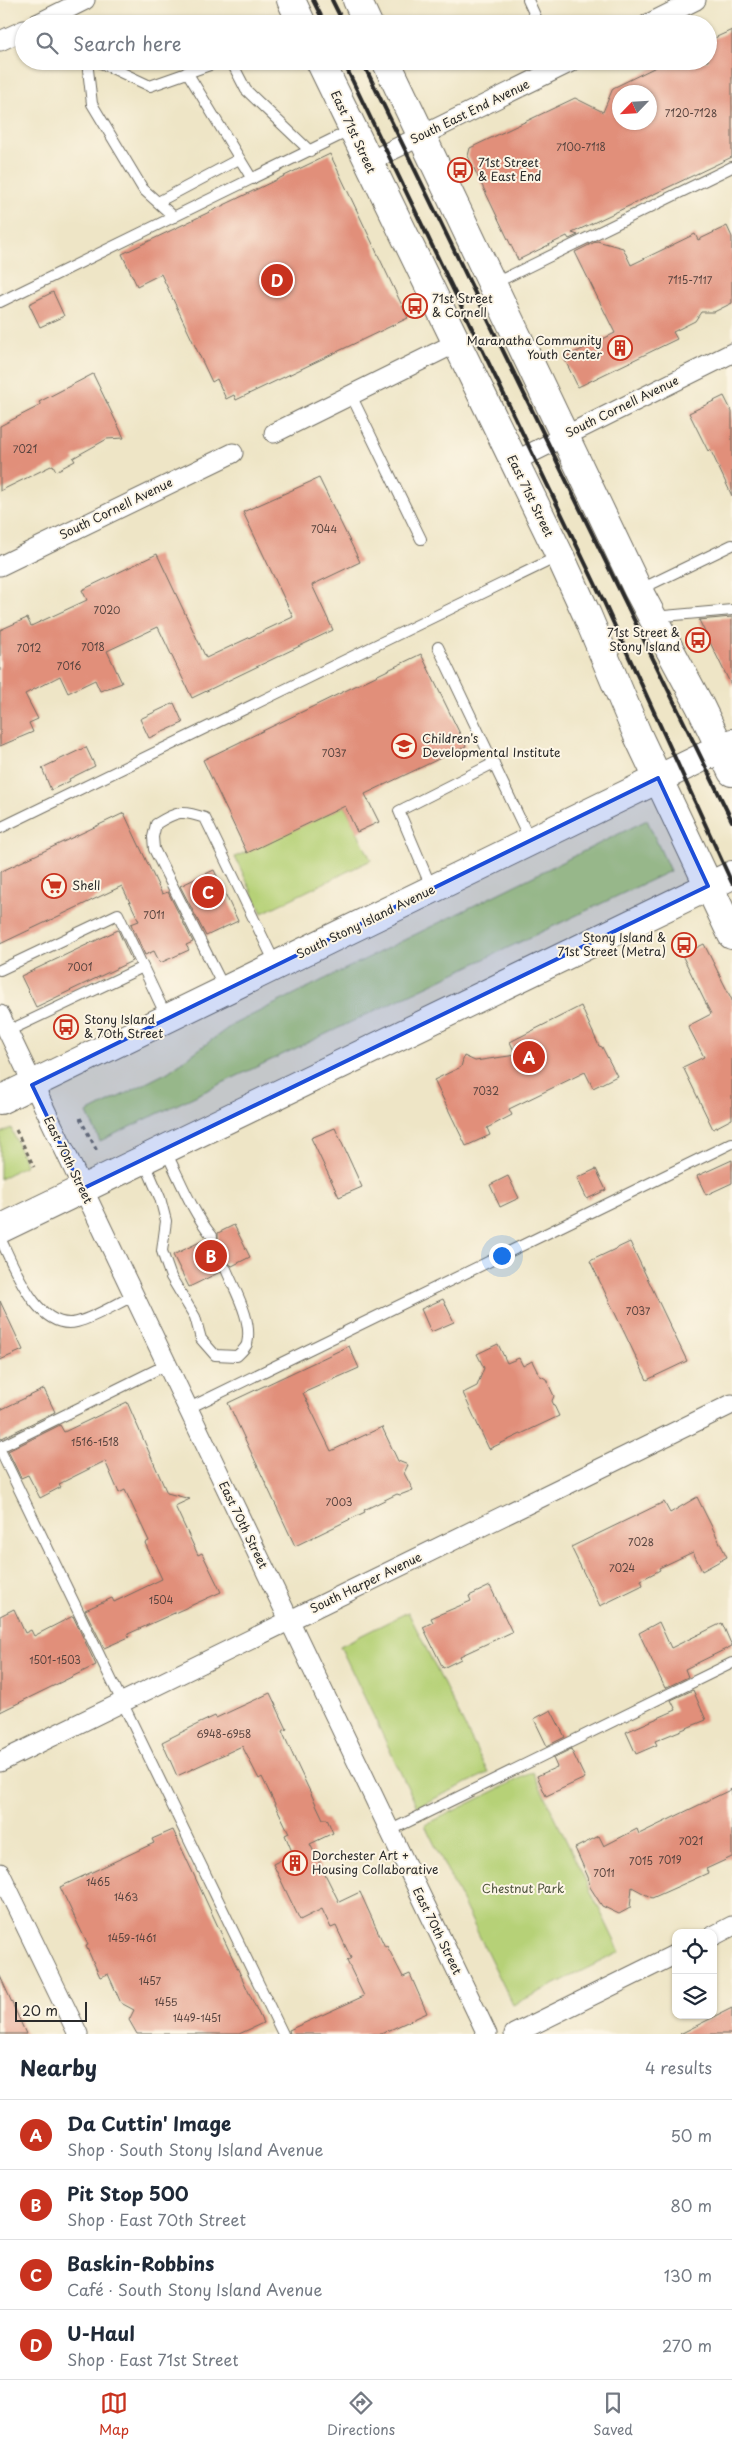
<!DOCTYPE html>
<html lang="en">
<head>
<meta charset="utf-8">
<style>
  :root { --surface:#fff; --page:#f2f2f3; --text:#1f2937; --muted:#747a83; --line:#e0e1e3; --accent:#c8321e }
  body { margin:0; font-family:"Playpen Sans",sans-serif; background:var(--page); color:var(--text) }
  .controls { position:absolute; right:15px; bottom:15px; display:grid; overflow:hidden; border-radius:10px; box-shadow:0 1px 4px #0004 }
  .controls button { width:45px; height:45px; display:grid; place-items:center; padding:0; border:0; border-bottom:1px solid var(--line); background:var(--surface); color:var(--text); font:25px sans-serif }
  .compass { position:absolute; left:612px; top:85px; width:45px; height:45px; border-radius:50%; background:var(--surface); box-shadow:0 1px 4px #0004; rotate:245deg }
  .scale { position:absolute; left:15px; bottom:12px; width:72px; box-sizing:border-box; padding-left:5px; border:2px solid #2b2b2b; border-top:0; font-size:14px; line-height:18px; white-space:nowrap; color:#2b2b2b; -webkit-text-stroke:4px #fcf5e5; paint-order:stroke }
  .you { position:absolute; left:501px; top:1255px; width:18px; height:18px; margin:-12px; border:4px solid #fff; border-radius:50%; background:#1a73e8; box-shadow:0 0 0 8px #1a73e833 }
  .badge { display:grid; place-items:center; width:32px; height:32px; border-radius:50%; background:var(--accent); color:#fff; font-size:16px; font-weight:700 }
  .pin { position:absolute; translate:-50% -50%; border:2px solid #fff; box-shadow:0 1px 5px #0006 }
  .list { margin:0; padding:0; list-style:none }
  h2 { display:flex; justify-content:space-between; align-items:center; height:65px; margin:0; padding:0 20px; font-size:21px }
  h2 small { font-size:16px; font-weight:400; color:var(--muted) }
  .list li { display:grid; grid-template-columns:32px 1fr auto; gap:15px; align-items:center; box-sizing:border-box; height:70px; padding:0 20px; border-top:1px solid var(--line) }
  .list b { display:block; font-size:19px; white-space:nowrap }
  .list p { margin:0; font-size:16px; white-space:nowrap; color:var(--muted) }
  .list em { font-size:16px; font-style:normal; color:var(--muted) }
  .icon { flex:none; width:28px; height:28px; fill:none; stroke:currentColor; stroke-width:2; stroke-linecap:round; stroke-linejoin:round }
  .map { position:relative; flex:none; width:732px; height:2034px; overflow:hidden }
  .search { position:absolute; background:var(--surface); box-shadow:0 1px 4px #0004; left:15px; right:15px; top:15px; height:55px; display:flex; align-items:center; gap:12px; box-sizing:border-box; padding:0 18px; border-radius:28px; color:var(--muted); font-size:19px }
  .sheet { height:345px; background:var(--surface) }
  nav { display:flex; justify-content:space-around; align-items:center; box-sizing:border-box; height:70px; border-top:1px solid var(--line); background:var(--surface); font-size:14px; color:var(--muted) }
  nav a { display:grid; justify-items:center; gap:2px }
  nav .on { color:var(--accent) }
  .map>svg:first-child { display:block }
  .green { fill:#b6d177; stroke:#707e51 }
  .building { fill:#e18f7a; fill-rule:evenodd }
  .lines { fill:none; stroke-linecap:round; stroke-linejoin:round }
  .service-casing { stroke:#6f6c61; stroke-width:12 }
  .minor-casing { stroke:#6f6c61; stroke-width:21 }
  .secondary-casing { stroke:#6f6c61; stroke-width:30 }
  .trunk-casing { stroke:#6f6c61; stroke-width:30 }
  .path { stroke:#6f6c61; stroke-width:3; stroke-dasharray:4 4; stroke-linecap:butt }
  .service { stroke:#fff; stroke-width:10 }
  .minor { stroke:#fff; stroke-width:19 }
  .secondary { stroke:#fff; stroke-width:28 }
  .trunk { stroke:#fff; stroke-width:28 }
  .rail { stroke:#2b2b2b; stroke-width:4 }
  .marked { fill:#1d4ed8; fill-opacity:0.2; stroke:#1d4ed8; stroke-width:4; stroke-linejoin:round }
  .labels { text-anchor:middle; stroke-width:4; stroke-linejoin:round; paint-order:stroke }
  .number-label { font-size:10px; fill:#58443f }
  .street-label { font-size:12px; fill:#2b2b2b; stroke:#fcf5e5 }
  .poi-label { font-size:12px; fill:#2b2b2b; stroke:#fcf5e5; text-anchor:start }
  .park-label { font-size:12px; fill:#4e543e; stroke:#fcf5e5 }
</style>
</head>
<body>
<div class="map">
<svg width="732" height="2034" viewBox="0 0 732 2034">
  <rect width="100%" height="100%" fill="#fcf5e5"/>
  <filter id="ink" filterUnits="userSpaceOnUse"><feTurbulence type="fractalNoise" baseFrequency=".02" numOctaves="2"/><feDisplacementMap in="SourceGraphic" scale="10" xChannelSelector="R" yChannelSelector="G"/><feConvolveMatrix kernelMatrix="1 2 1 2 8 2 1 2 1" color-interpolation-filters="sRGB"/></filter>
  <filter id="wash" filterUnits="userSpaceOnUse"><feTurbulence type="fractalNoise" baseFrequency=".0096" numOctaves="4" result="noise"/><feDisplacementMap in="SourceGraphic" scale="20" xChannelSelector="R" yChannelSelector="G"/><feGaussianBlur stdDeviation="1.12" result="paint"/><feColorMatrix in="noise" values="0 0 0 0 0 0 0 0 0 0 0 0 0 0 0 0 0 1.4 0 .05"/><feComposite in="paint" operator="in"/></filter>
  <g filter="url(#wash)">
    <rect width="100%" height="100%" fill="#eee5c6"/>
    <g class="green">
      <path d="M345,806L371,860L262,913L235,857Z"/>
      <path d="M647,820L670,871L100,1141L87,1113L168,1072L232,1025Z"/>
      <path d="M11,1128L26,1165L0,1179V1134Z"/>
      <path d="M408,1612L488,1773L417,1807L340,1646Z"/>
      <path d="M533,1772L620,1952L513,2005L425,1825Z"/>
    </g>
    <g id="blocks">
      <g class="building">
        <path d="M732,30V157L572,233L578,235L569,239L567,236L518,260L468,156L470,148L575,98L603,112L613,88L668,61H708V41ZM620,92H650V122H620Z"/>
        <path d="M330,154L408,318L236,400L234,395L226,399L217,379L212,382L161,274L137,286L122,254Z"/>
        <path d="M727,226L732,237V303L714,312H701L695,321L673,332L677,339L578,387L564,358L615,333L575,252L597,241L623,248L631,265L695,234L698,240Z"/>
        <path d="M53,292L64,316L40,327L29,304Z"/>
        <path d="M93,374L124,438L107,439L73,458L75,461L56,471L53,465L0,491V426L41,405L39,402Z"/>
        <path d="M724,396L732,412V496L710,449L708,451L689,413Z"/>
        <path d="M319,478L360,562L312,585L333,630L192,698L158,627L107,651L122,683L100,691L95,680L68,693L60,676L25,694L38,719L29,723L33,732L0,746V630L27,618L31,626L87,600L82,590L157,554L206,658L293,617L243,512Z"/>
        <path d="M732,617V687L699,620Z"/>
        <path d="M421,654L466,746L365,794L379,822L357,832L345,806L247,853L203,760Z"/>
        <path d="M174,703L183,723L149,738L140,719Z"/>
        <path d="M86,747L95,766L69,779L70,781L51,790L42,768Z"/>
        <path d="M124,813L162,894L168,892L193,942L186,945L189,950L160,963L154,951L145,955L131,924L139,921L122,886L0,944V872Z"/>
        <path d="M214,870L238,921L206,936L180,886Z"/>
        <path d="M118,930L132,961L36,1007L21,976Z"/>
        <path d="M704,944L732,1000V1119L713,1129L683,1067L704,1057L688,1026L711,1014L682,955Z"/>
        <path d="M581,1006L599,1046L602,1047L617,1076L593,1088L585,1072L509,1109L512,1115L487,1128L490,1135L466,1146L434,1080L461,1067L464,1056L475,1061L516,1055L510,1042Z"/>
        <path d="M335,1128L362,1187L339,1197L311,1138Z"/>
        <path d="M732,1160V1183L706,1195L697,1176Z"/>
        <path d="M596,1169L606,1190L587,1199L577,1178Z"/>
        <path d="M508,1176L519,1198L500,1207L490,1185Z"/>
        <path d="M234,1225L250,1257L232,1266L227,1262L223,1263L219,1268L220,1272L189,1287L173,1255L206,1239L210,1242H216L218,1238V1233Z"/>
        <path d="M630,1242L687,1361L647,1380L590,1261Z"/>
        <path d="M443,1299L454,1322L431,1332L421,1309Z"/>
        <path d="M0,1301L23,1350L0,1360Z"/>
        <path d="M498,1344L507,1363L519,1358L523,1366L532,1361L539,1375L546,1379L554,1396L552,1401L559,1416L489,1449L463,1393L477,1386L484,1368L477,1354Z"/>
        <path d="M349,1346L359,1368L303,1393L331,1451L382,1427L398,1461L408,1465L404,1473L413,1490L400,1495L397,1494L364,1510L365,1512L295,1546L228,1403Z"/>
        <path d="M44,1389L55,1412L0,1439V1410Z"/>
        <path d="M127,1402L167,1493L190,1499L175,1506L198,1555L202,1553L221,1592L128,1634L129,1637L104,1648L85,1610L112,1598L114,1602L162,1579L145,1543L149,1541L125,1490L119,1493L105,1461L59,1484L61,1487L40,1498L28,1475L21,1478L8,1451L60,1425L64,1432Z"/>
        <path d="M697,1497L727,1557L702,1571L693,1552L659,1568L660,1570L641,1580L643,1585L600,1606L571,1547L664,1502L670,1513Z"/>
        <path d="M490,1586L512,1632L460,1656L461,1659L443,1668L423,1627L433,1622L431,1618L471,1601L469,1596Z"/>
        <path d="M14,1609L25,1633L31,1630L34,1636L73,1616L96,1665L0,1712V1616Z"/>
        <path d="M659,1622L671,1648L722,1623L732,1646L685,1669L688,1677L665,1688L639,1633Z"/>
        <path d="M693,1690L706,1720L655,1741L657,1745L636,1754L626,1732L676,1710L671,1700Z"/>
        <path d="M270,1693L287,1729L282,1731L296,1762L323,1819H327L333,1833L310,1844L339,1902L360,1892L385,1947L387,1946L403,1977L410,1974L427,2013L381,2034H290L289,2030L364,1996L347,1961L351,1958L336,1926L331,1928L322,1909L300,1920L273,1864L293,1854L285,1835L289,1833L262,1777L259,1779L242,1746L177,1776L162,1742L200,1723L215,1716L216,1718Z"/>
        <path d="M551,1710L565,1737L547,1746L534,1719Z"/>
        <path d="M571,1749L585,1778L546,1796L537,1776L557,1767L553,1758Z"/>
        <path d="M732,1789V1857L706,1869L708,1873L652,1898L632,1887L630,1908L619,1914L602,1906L590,1887L588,1877L575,1848L599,1836L604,1846L637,1829L639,1834Z"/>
        <path d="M173,1830L263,2023L239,2034H137L129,2020L134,2010L121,2003L108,1974L100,1977L86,1946L88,1945L60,1887L154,1843L152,1839Z"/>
        <path d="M0,1976L26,2034H0Z"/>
        <path d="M732,2008V2034H680Z"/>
      </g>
    </g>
  </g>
  <g filter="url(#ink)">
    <use href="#blocks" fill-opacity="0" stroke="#6f6c61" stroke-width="1"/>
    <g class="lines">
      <defs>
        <g id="service">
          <path d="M528,0L539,24"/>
          <path d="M87,61L92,104L143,189L174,217"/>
          <path d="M97,61L150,86L221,61"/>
          <path d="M231,61L246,90L310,151"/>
          <path d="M187,72L252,179"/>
          <path d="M158,202L239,159"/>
          <path d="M493,284L732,167"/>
          <path d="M0,302L351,130"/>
          <path d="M351,395L421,539"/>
          <path d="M639,590L732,545"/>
          <path d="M653,617L732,610"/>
          <path d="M438,647L530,840"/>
          <path d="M0,828L559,556"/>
          <path d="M432,889L399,811L494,763"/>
          <path d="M0,970L118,914L167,1018"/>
          <path d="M225,990L154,849L153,837L156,824C177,811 182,810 205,818L276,965"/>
          <path d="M8,1031L143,967"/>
          <path d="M165,1150C180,1179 191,1210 212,1236"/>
          <path d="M144,1161L160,1198L166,1221L162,1251L166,1263L171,1277L195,1317L201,1339L215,1355L237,1356C240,1353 245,1349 247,1344C253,1320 235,1291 226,1269"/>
          <path d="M0,1238C14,1266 37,1332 77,1322C96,1317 116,1304 133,1296"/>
          <path d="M187,1409L732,1143"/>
          <path d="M0,1447L166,1365"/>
          <path d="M0,1450L283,2034"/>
          <path d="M389,1831L732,1663"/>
        </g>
        <g id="minor">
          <path d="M37,24L85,0"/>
          <path d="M648,24L696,0"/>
          <path d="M0,41L24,30"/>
          <path d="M368,162L573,61"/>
          <path d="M274,433L456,343"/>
          <path d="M513,462L732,353"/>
          <path d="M0,566L233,453"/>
          <path d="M0,1015L487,2034"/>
          <path d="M0,1762L732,1404"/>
          <path d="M0,1873L78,2034"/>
          <path d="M713,1936L732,1926"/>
          <path d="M514,2034L676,1954"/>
        </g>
        <g id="secondary">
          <path d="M291,0L302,24"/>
          <path d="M357,0L368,24"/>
          <path d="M320,61L560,556L587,615L638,736L732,935"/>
          <path d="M386,61L638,590L700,706L732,772"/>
        </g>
        <g id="trunk">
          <path d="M0,1100L732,743"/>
          <path d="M0,1229L732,875"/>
        </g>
      </defs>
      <use href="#service" class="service-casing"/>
      <use href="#minor" class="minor-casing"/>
      <use href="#secondary" class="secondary-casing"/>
      <use href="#trunk" class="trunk-casing"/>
      <g class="path">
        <path d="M80,1118L97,1151"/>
        <path d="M16,1130L34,1167"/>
      </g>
      <use href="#service" class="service"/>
      <use href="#minor" class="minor"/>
      <use href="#secondary" class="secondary"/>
      <use href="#trunk" class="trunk"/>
      <g class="rail">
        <path d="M313,0L325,24"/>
        <path d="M332,0L344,24"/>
        <path d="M343,61L603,600L732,883"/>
        <path d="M362,61L732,821"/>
      </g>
    </g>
  </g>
  <path class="marked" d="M658,778L708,886L82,1189L32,1085Z"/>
  <defs>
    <symbol id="bus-ring" viewBox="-11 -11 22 22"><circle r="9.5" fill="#fcf5e5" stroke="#c8321e" stroke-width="1.5"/><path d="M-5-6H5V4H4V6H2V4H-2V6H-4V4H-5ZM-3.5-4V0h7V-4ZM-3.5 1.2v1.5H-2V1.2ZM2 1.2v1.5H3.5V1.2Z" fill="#c8321e"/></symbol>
    <symbol id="building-ring" viewBox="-11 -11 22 22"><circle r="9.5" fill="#fcf5e5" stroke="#c8321e" stroke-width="1.5"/><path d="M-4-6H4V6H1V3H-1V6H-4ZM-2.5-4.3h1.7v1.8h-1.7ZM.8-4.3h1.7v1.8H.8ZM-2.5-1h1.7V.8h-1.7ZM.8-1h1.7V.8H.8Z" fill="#c8321e"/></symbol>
    <symbol id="school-ring" viewBox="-11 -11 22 22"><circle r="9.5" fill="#fcf5e5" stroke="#c8321e" stroke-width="1.5"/><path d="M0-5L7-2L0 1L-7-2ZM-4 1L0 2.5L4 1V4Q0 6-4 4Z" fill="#c8321e"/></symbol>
    <symbol id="supermarket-ring" viewBox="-11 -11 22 22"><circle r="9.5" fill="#fcf5e5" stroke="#c8321e" stroke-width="1.5"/><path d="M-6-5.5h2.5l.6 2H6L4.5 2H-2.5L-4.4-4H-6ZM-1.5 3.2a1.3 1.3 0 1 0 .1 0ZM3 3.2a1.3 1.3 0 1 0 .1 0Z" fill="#c8321e"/></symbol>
  </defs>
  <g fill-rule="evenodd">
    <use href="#bus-ring" x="446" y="156" width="28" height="28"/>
    <use href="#bus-ring" x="401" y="292" width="28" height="28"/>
    <use href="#building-ring" x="606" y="334" width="28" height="28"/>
    <use href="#bus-ring" x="684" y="626" width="28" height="28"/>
    <use href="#school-ring" x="390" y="732" width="28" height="28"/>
    <use href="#supermarket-ring" x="40" y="872" width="28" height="28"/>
    <use href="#bus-ring" x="670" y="931" width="28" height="28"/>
    <use href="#bus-ring" x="52" y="1013" width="28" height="28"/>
    <use href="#building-ring" x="281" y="1849" width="28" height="28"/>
  </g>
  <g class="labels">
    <g class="number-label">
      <text x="691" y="117">7120-7128</text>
      <text x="581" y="151">7100-7118</text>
      <text x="690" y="284">7115-7117</text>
      <text x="25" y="453">7021</text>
      <text x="324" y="533">7044</text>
      <text x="107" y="614">7020</text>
      <text x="93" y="651">7018</text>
      <text x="29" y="652">7012</text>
      <text x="69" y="670">7016</text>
      <text x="334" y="757">7037</text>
      <text x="154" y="919">7011</text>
      <text x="80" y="971">7001</text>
      <text x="486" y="1095">7032</text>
      <text x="638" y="1315">7037</text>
      <text x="95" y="1446">1516-1518</text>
      <text x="339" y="1506">7003</text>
      <text x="641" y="1546">7028</text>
      <text x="622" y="1572">7024</text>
      <text x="161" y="1604">1504</text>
      <text x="55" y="1664">1501-1503</text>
      <text x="224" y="1738">6948-6958</text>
      <text x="691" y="1845">7021</text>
      <text x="670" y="1864">7019</text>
      <text x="641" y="1865">7015</text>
      <text x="604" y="1877">7011</text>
      <text x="98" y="1886">1465</text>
      <text x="126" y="1901">1463</text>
      <text x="132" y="1942">1459-1461</text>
      <text x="150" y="1985">1457</text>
      <text x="166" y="2006">1455</text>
      <text x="197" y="2022">1449-1451</text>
    </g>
    <g class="street-label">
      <text transform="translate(470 112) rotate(-26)" y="4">South East End Avenue</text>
      <text transform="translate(353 132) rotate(65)" y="4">East 71st Street</text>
      <text transform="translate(622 407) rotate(-26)" y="4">South Cornell Avenue</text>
      <text transform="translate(530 496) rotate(64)" y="4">East 71st Street</text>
      <text transform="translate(116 509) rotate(-26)" y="4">South Cornell Avenue</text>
      <text transform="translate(366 922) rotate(-26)" y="4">South Stony Island Avenue</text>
      <text transform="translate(68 1160) rotate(64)" y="4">East 70th Street</text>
      <text transform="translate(243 1525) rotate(64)" y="4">East 70th Street</text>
      <text transform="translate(366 1583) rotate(-26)" y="4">South Harper Avenue</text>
      <text transform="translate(437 1931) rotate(64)" y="4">East 70th Street</text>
    </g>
    <g class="poi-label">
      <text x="478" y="167">71st Street<tspan x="478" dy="14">&amp; East End</tspan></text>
      <text x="432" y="303">71st Street<tspan x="432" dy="14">&amp; Cornell</tspan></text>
      <text x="602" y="345" text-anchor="end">Maranatha Community<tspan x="602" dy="14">Youth Center</tspan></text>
      <text x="680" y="637" text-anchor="end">71st Street &amp;<tspan x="680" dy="14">Stony Island</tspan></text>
      <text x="422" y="743">Children's<tspan x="422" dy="14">Developmental Institute</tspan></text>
      <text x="72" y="890">Shell</text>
      <text x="666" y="942" text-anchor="end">Stony Island &amp;<tspan x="666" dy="14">71st Street (Metra)</tspan></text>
      <text x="84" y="1024">Stony Island<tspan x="84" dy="14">&amp; 70th Street</tspan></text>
      <text x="312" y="1860">Dorchester Art +<tspan x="312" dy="14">Housing Collaborative</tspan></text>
    </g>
    <g class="park-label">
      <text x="523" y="1893">Chestnut Park</text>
    </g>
  </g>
</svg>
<div class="controls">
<button><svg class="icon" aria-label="locate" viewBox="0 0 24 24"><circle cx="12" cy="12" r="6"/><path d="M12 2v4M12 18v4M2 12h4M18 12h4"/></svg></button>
<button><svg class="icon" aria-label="layers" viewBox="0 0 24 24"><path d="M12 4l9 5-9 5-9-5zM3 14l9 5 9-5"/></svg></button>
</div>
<svg class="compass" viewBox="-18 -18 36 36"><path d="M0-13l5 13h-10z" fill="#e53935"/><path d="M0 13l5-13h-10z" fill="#747a83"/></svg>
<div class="scale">20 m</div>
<div class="you"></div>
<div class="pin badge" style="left:529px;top:1057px">A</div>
<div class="pin badge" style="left:211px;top:1256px">B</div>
<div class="pin badge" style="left:208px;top:892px">C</div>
<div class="pin badge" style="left:277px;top:280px">D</div>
<div class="search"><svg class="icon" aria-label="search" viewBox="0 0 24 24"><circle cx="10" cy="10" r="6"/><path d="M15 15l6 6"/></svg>Search here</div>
</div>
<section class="sheet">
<h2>Nearby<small>4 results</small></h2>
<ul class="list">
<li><span class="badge">A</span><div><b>Da Cuttin' Image</b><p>Shop · South Stony Island Avenue</p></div><em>50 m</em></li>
<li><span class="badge">B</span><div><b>Pit Stop 500</b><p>Shop · East 70th Street</p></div><em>80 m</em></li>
<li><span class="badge">C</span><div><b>Baskin-Robbins</b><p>Café · South Stony Island Avenue</p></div><em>130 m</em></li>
<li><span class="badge">D</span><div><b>U-Haul</b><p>Shop · East 71st Street</p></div><em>270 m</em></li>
</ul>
</section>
<nav>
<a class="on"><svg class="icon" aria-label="map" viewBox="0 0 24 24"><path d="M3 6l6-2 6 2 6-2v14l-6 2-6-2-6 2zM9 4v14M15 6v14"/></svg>Map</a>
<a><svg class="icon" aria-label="directions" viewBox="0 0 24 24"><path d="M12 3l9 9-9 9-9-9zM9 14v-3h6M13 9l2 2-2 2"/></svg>Directions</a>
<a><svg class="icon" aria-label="saved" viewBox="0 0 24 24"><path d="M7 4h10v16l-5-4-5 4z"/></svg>Saved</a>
</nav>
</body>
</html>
